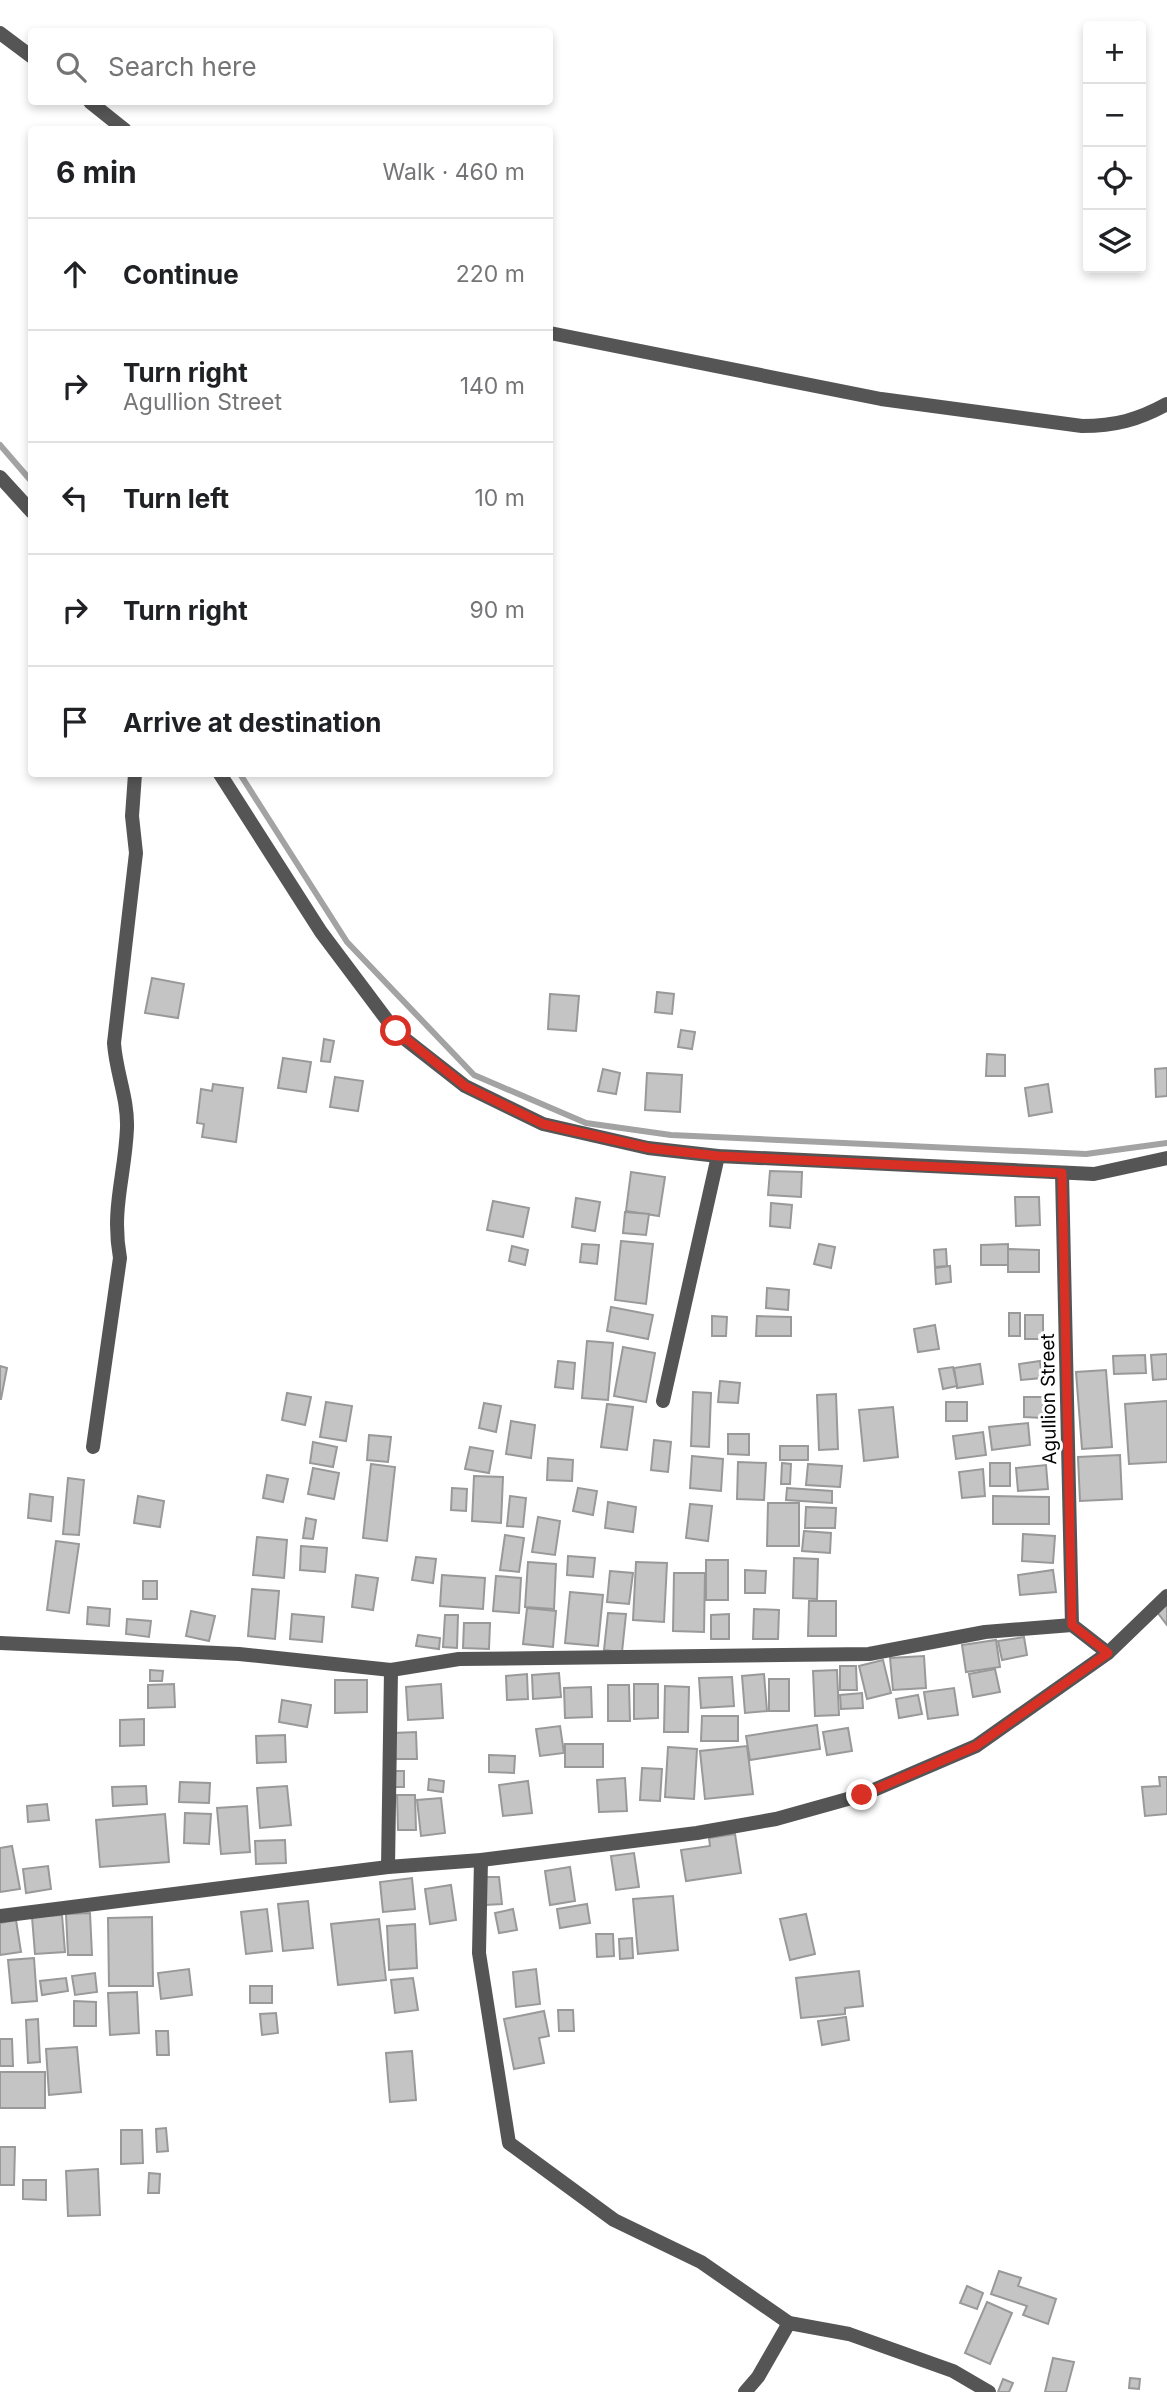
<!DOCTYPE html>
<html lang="en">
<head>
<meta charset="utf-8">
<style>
  :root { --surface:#fff; --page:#f2f2f2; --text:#202124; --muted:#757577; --line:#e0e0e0 }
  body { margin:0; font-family:Inter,sans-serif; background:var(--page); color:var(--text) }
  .controls { position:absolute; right:21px; top:21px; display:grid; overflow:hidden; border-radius:7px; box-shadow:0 4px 10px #0003 }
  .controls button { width:63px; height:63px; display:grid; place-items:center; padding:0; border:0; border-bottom:2px solid var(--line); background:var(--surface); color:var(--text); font:35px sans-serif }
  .stop { position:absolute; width:21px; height:21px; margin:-16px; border:5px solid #d93025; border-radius:50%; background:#fff }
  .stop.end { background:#d93025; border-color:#fff; box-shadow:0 2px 7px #0008 }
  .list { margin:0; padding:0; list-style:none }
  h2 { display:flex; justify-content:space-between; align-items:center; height:91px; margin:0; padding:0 28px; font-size:30px }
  h2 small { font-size:23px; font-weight:400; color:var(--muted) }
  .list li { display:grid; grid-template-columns:46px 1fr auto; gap:21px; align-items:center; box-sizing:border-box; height:112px; padding:0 28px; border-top:2px solid var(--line) }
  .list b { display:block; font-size:26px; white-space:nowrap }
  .list p { margin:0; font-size:23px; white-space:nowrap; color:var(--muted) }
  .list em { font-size:23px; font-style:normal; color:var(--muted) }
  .icon { flex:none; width:38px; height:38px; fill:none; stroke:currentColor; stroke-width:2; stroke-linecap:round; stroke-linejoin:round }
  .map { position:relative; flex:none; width:1167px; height:2392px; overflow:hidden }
  .search { position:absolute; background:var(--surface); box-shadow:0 4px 10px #0003; left:28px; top:28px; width:525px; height:77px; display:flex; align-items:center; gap:18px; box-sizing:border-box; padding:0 24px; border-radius:7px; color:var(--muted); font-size:26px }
  .panel { position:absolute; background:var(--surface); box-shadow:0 4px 10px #0003; left:28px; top:126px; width:525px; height:651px; border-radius:7px }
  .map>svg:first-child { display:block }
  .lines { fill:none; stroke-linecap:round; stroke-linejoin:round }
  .stream { stroke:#a3a3a3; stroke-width:6 }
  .building { fill:#c4c4c4; stroke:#999; stroke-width:2 }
  .minor { stroke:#555; stroke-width:14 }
  .tertiary { stroke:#555; stroke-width:14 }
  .route { stroke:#d93025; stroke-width:9 }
  .labels { text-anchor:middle; stroke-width:6; stroke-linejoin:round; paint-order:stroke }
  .street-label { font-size:19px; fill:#000; stroke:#fff }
</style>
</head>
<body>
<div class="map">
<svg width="1167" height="2392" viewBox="0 0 1167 2392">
  <rect width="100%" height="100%" fill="#fff"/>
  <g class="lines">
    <g class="stream">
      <path d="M0,445L32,482"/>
      <path d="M240,774L347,942L474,1075L586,1123L671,1135L1086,1154L1167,1143"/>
    </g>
  </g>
  <g class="building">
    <path d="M152,978L184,984L178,1018L145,1013Z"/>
    <path d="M657,992L674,994L672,1014L655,1012Z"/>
    <path d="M550,994L579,996L576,1031L548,1029Z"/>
    <path d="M681,1030L695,1032L692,1049L678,1047Z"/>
    <path d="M324,1039L334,1041L330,1062L321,1061Z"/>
    <path d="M987,1054L1005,1055V1076H986Z"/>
    <path d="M283,1058L311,1062L306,1092L278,1088Z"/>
    <path d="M1167,1068V1096L1156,1097L1155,1069Z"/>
    <path d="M603,1069L620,1073L616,1094L598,1091Z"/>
    <path d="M647,1073L682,1075L680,1112L645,1110Z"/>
    <path d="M335,1077L363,1081L358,1111L330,1107Z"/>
    <path d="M213,1084L243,1088L236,1142L202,1137L204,1124L197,1123L201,1089L212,1091Z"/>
    <path d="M1048,1084L1052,1112L1029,1116L1025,1088Z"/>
    <path d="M770,1171L802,1172L801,1197L768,1195Z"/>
    <path d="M631,1172L665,1177L659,1216L626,1211Z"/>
    <path d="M1015,1197H1039L1040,1225L1016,1226Z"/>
    <path d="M576,1198L600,1202L595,1231L572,1227Z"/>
    <path d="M493,1201L529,1208L523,1237L487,1230Z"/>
    <path d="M771,1203L792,1205L790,1228L770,1226Z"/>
    <path d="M625,1212L649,1214L646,1235L623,1233Z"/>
    <path d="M621,1241L653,1244L646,1304L615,1300Z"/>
    <path d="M582,1244L599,1245L597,1264L580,1262Z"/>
    <path d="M819,1244L835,1247L831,1268L814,1264Z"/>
    <path d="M1008,1244V1265H981V1245Z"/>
    <path d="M512,1246L528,1250L525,1265L509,1261Z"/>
    <path d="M946,1249L947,1266L935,1267L934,1250Z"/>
    <path d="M1008,1249L1039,1250V1272H1008Z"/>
    <path d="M950,1266L951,1282L936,1284L935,1268Z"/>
    <path d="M767,1288L789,1290L788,1310L766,1308Z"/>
    <path d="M611,1307L653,1315L648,1339L607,1331Z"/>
    <rect x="1009" y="1313" width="11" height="23"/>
    <rect x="1025" y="1315" width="18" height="24"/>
    <path d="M712,1316L727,1317L726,1336H712Z"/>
    <path d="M757,1316L791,1317V1336H756Z"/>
    <path d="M935,1325L939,1349L918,1352L914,1329Z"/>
    <path d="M587,1341L613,1343L608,1400L582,1398Z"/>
    <path d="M623,1347L655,1353L646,1402L614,1396Z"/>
    <path d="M1167,1354V1379L1153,1380L1151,1355Z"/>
    <path d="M1145,1355L1146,1373L1114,1374L1113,1356Z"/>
    <path d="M558,1361L575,1363L573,1389L555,1387Z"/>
    <path d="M1040,1361L1042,1378L1021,1380L1019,1364Z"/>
    <path d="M980,1364L983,1384L957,1388L954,1368Z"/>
    <path d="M0,1366L7,1368L1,1399H0Z"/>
    <path d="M953,1367L957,1386L943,1389L939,1369Z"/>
    <path d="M1106,1370L1112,1447L1082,1449L1076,1372Z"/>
    <path d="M720,1381L740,1383L738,1403L718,1402Z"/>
    <path d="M693,1392L711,1393L709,1447L691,1446Z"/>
    <path d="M287,1393L311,1397L305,1425L282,1420Z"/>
    <path d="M836,1394L838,1449L819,1450L817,1395Z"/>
    <path d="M1024,1397H1043V1418L1024,1417Z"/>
    <path d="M1167,1401V1462L1129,1464L1125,1404Z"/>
    <path d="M326,1402L352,1406L346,1441L320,1437Z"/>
    <rect x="946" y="1402" width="21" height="19"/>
    <path d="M484,1403L501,1406L496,1432L479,1428Z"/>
    <path d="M607,1404L633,1407L627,1450L601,1447Z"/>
    <path d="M893,1407L898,1457L864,1461L859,1410Z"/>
    <path d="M511,1421L535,1425L531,1458L506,1454Z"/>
    <path d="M1028,1423L1030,1445L992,1450L989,1427Z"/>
    <path d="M983,1432L986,1455L956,1459L953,1436Z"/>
    <path d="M728,1434H749V1455L728,1454Z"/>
    <path d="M369,1435L391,1437L388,1462L367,1460Z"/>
    <path d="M654,1440L671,1442L668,1472L651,1470Z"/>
    <path d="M313,1442L337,1447L333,1467L310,1463Z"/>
    <rect x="780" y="1446" width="28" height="14"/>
    <path d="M470,1447L493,1451L489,1473L465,1469Z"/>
    <path d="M1120,1455L1122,1499L1080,1501L1078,1457Z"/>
    <path d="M692,1456L723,1459L721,1491L690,1488Z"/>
    <path d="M548,1458L573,1460L572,1481L547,1480Z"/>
    <path d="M738,1462L766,1463L764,1500L737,1499Z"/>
    <path d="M782,1463L791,1464L790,1484H781Z"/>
    <rect x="990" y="1463" width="20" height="23"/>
    <path d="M371,1464L395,1467L387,1541L363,1538Z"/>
    <path d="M808,1464L842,1466L840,1487L806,1485Z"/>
    <path d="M1046,1465L1048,1489L1018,1491L1016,1468Z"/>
    <path d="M313,1468L339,1473L334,1499L308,1494Z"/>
    <path d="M983,1469L985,1496L962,1498L959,1472Z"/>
    <path d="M267,1475L288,1479L283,1502L263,1498Z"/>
    <path d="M474,1476L503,1477L501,1523L472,1521Z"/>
    <path d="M68,1478L84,1480L79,1535L63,1534Z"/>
    <path d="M452,1488L467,1489L466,1511L451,1510Z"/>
    <path d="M578,1488L597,1491L593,1515L573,1511Z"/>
    <path d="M787,1488L832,1491V1503L786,1500Z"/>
    <path d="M30,1494L53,1497L51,1521L28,1518Z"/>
    <path d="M138,1496L164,1501L160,1527L134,1523Z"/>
    <path d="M510,1496L526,1498L523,1527L507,1526Z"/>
    <path d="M993,1496L1049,1497V1524H993Z"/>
    <path d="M608,1502L636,1507L633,1532L605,1528Z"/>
    <path d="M768,1503H799V1546H767Z"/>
    <path d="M690,1504L712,1506L708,1541L686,1538Z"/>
    <path d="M806,1507L836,1508L835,1528H805Z"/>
    <path d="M538,1517L560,1521L555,1555L532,1552Z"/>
    <path d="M306,1518L316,1520L313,1539L303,1538Z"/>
    <path d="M804,1531L831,1533L830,1553L802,1551Z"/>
    <path d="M1023,1534L1055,1536L1053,1563L1022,1561Z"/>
    <path d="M505,1535L524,1538L519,1572L500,1570Z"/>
    <path d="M257,1537L287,1540L284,1578L253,1575Z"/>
    <path d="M56,1541L79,1544L69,1613L47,1610Z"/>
    <path d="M301,1546L327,1548L325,1572L300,1570Z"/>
    <path d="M568,1556L595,1558L593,1577L567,1575Z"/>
    <path d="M416,1557L436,1559L433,1583L412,1580Z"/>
    <path d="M794,1558L818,1559L817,1599L793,1598Z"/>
    <rect x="706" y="1560" width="22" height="40"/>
    <path d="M528,1562L556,1564L554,1609L525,1607Z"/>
    <path d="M636,1562L667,1563L664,1622L633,1620Z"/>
    <path d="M745,1570L766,1571L765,1593H745Z"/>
    <path d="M1053,1570L1056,1592L1020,1595L1018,1575Z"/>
    <path d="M610,1571L633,1573L629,1604L607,1602Z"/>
    <path d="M674,1573H705L704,1632L673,1631Z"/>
    <path d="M356,1575L378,1578L373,1610L352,1607Z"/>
    <path d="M442,1575L485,1578L483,1609L440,1606Z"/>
    <path d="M496,1576L521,1578L519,1613L493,1611Z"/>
    <rect x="143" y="1581" width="14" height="18"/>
    <path d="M252,1589L279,1591L275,1639L248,1636Z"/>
    <path d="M570,1592L603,1595L598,1646L565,1643Z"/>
    <path d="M809,1601H836V1636H808Z"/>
    <path d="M1167,1604V1625L1157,1612Z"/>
    <path d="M88,1607L110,1609L109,1626L87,1624Z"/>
    <path d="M527,1608L556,1611L553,1647L523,1644Z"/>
    <path d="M754,1609L779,1610L778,1639H753Z"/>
    <path d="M191,1611L215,1616L209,1641L186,1636Z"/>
    <path d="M608,1613L626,1614L622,1652L604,1650Z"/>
    <path d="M292,1614L324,1617L322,1642L290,1639Z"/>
    <path d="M729,1614V1639H711V1615Z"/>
    <path d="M445,1615H458L457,1648L443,1647Z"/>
    <path d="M127,1619L151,1621L149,1637L126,1634Z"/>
    <path d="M464,1623H490L489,1649L463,1648Z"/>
    <path d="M418,1635L440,1638L439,1649L416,1646Z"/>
    <path d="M1024,1637L1027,1655L1002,1660L998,1641Z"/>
    <path d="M996,1640L1000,1667L966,1672L962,1645Z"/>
    <path d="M924,1656L926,1688L893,1690L890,1658Z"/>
    <path d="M883,1660L891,1693L867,1699L859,1666Z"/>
    <path d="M840,1666H856L857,1690H840Z"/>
    <path d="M995,1669L1000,1692L973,1697L969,1674Z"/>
    <path d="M150,1670L163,1671L162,1681H150Z"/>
    <path d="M837,1670L839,1715L815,1716L813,1671Z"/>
    <path d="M559,1673L561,1697L533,1699L532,1675Z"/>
    <path d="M527,1674L528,1699L507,1700L506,1676Z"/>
    <path d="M764,1674L767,1711L745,1713L742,1676Z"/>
    <path d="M732,1677L734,1706L701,1708L699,1678Z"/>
    <rect x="769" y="1679" width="20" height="32"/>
    <path d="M335,1680H367V1712L335,1713Z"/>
    <path d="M174,1684L175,1707L148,1708V1685Z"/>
    <path d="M441,1684L443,1718L408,1720L406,1687Z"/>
    <path d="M634,1684H658V1718L634,1719Z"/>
    <path d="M608,1685H629L630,1721H608Z"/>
    <path d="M665,1686L689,1687L688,1732H664Z"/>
    <path d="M591,1687L592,1717L565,1718L564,1688Z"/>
    <path d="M954,1688L958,1715L928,1719L924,1692Z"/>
    <path d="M862,1693L863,1708L841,1709L840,1695Z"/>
    <path d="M918,1695L922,1714L899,1718L896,1699Z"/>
    <path d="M282,1700L311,1705L307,1727L279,1722Z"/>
    <path d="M702,1716H738V1741H701Z"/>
    <path d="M144,1719V1745L120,1746V1720Z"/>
    <path d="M817,1725L820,1749L750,1760L746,1736Z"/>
    <path d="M560,1726L564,1753L540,1756L536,1729Z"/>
    <path d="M848,1728L852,1751L827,1755L823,1732Z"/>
    <path d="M416,1732L417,1759H393V1733Z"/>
    <path d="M285,1735L286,1762L257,1763L256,1736Z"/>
    <rect x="565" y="1744" width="38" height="23"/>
    <path d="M747,1746L753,1794L705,1799L700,1751Z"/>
    <path d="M668,1747L697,1749L694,1799L665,1797Z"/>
    <path d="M489,1755L515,1756L514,1773L489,1772Z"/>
    <path d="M642,1768L662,1769L660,1801L640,1800Z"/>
    <rect x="391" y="1771" width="13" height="16"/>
    <path d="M1159,1777H1167V1814L1145,1816L1142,1787L1160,1786Z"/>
    <path d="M625,1778L627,1811L599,1812L597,1780Z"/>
    <path d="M429,1779L444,1781L443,1792L428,1790Z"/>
    <path d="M528,1781L532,1813L503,1816L499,1785Z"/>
    <path d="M180,1782L210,1783L209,1803L179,1802Z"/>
    <path d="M146,1786L147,1804L113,1806L112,1787Z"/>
    <path d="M287,1786L291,1825L260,1828L257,1788Z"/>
    <path d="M397,1795H415L416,1830H398Z"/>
    <path d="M441,1798L445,1833L421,1836L417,1800Z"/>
    <path d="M47,1804L49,1820L28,1822L27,1806Z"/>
    <path d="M247,1806L250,1852L221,1854L217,1808Z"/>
    <path d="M185,1813L211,1814L209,1844L184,1843Z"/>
    <path d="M165,1814L169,1862L100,1867L96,1820Z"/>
    <path d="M735,1834L741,1873L686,1881L681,1850L710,1846L709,1838Z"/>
    <path d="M285,1840L286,1863L256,1864L255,1841Z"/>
    <path d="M12,1846L20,1889L0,1892V1848Z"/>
    <path d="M634,1853L639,1887L616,1890L611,1856Z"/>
    <path d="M48,1866L51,1889L26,1893L23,1869Z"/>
    <path d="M570,1867L575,1901L550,1905L545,1871Z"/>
    <path d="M483,1877H499L502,1904L485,1905Z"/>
    <path d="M412,1878L415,1909L383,1912L380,1882Z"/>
    <path d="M451,1885L456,1920L430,1924L425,1889Z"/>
    <path d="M673,1896L678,1950L638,1954L633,1899Z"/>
    <path d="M308,1901L313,1948L283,1951L278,1904Z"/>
    <path d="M587,1904L590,1923L560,1928L557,1909Z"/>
    <path d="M267,1909L272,1951L246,1954L241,1912Z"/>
    <path d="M513,1909L517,1930L499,1933L495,1913Z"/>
    <path d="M90,1913L92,1955H68L66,1914Z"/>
    <path d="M806,1914L815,1954L790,1960L780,1919Z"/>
    <path d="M62,1915L65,1952L35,1954L32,1917Z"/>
    <path d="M152,1917L153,1986H109L108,1918Z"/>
    <path d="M379,1919L386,1980L338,1985L331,1924Z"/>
    <path d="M16,1920L21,1952L0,1955V1923Z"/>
    <path d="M415,1924L417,1968L389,1970L387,1926Z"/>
    <path d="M596,1934H613L614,1956L597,1957Z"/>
    <path d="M632,1938L633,1958L620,1959L619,1939Z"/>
    <path d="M34,1958L37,2001L12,2003L8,1960Z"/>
    <path d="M189,1969L192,1995L161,1999L158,1973Z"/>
    <path d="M536,1969L540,2004L516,2007L513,1972Z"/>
    <path d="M859,1971L863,2006L845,2008V2014L801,2018L796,1978Z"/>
    <path d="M95,1973L97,1992L75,1995L72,1976Z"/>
    <path d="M66,1978L68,1991L42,1995L40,1981Z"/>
    <path d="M413,1978L418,2010L395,2013L391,1980Z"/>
    <rect x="250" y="1986" width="22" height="17"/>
    <path d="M137,1992L139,2033L110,2035L108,1993Z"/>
    <path d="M74,2001L96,2002V2026H74Z"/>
    <path d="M558,2010H573L574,2031H559Z"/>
    <path d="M544,2011L549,2036L539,2038L544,2063L514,2069L504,2019Z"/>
    <path d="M276,2013L278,2033L262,2035L260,2014Z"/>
    <path d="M846,2017L849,2040L822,2045L818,2021Z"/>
    <path d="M38,2019L40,2062L28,2063L26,2020Z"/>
    <path d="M156,2031H168L169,2055H157Z"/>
    <path d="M0,2039H12L13,2066H0Z"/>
    <path d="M77,2047L81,2092L49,2095L46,2049Z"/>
    <path d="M412,2051L416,2100L390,2102L386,2053Z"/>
    <rect x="0" y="2072" width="45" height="36"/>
    <path d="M166,2128L168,2151L157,2152L156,2129Z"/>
    <path d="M121,2130H142L143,2163L121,2164Z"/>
    <path d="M0,2147H15L14,2185H0Z"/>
    <path d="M98,2169L100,2215L68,2216L66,2171Z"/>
    <path d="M149,2173L160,2174L159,2193H148Z"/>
    <path d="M23,2180H46V2200L23,2199Z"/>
    <path d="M999,2271L1021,2278L1018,2286L1056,2299L1048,2324L1023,2315L1027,2306L991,2294Z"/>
    <path d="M967,2286L983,2293L977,2309L960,2303Z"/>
    <path d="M987,2302L1012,2313L990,2364L965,2353Z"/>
    <path d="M1053,2358L1074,2362L1066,2392H1045Z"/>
    <path d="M1130,2378L1140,2379L1139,2389L1129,2388Z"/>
    <path d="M1003,2379L1013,2383L1009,2392H998Z"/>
  </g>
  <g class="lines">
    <g class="minor">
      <path d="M0,33L32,57"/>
      <path d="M90,102L125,130"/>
      <path d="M550,333L881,399L1082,426C1115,426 1138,420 1167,404"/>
      <path d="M0,477L32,512"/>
      <path d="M220,774L321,932L396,1032L465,1086L543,1124L648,1148L718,1156L1094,1174L1167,1158"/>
      <path d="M1062,1173L1072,1625"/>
      <path d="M663,1401L718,1156"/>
      <path d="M93,1447L120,1258C111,1209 125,1176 127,1128C128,1098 116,1073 114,1043L136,853L132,816L135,774"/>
      <path d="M0,1643L239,1654L391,1670L459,1659L869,1654L985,1632L1072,1625L1108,1653"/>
      <path d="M388,1867L391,1670"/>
      <path d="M745,2392L758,2377L789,2323"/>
    </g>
    <g class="tertiary">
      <path d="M481,1860L479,1953L509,2143L614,2220L701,2262L789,2323L849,2334L953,2371L989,2392"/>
      <path d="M0,1916L388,1867L481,1860L697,1833L776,1819L862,1795L976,1746L1108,1653L1167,1596"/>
    </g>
  </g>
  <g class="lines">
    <path class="route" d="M396,1031L465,1086L543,1124L649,1148L718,1156L1062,1173L1072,1625L1108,1653L976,1746L862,1795"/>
  </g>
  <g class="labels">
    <g class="street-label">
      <text transform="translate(1048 1399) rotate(-91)" y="7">Agullion Street</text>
    </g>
  </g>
</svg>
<div class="controls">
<button>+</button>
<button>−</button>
<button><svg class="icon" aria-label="locate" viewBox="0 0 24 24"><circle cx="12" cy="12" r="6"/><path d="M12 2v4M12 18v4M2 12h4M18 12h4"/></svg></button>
<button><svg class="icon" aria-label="layers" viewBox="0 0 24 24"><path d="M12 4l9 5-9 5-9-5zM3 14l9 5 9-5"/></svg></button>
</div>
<div class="stop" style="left:396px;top:1031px"></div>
<div class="stop end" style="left:862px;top:1795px"></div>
<div class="search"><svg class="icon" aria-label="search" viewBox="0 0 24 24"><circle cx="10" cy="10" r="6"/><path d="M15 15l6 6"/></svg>Search here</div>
<section class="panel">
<h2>6 min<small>Walk · 460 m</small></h2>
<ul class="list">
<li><svg class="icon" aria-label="ahead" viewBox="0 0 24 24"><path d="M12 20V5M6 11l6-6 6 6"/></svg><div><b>Continue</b></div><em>220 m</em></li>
<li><svg class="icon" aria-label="right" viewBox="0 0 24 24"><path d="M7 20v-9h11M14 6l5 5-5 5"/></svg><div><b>Turn right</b><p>Agullion Street</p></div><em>140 m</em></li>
<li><svg class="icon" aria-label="left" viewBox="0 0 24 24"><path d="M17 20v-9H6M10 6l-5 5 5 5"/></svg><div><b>Turn left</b></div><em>10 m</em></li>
<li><svg class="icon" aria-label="right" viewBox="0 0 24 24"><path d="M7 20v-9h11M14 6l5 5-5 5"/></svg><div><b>Turn right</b></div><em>90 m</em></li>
<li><svg class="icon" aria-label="arrive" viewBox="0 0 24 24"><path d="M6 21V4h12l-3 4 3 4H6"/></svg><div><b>Arrive at destination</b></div></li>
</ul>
</section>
</div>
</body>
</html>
